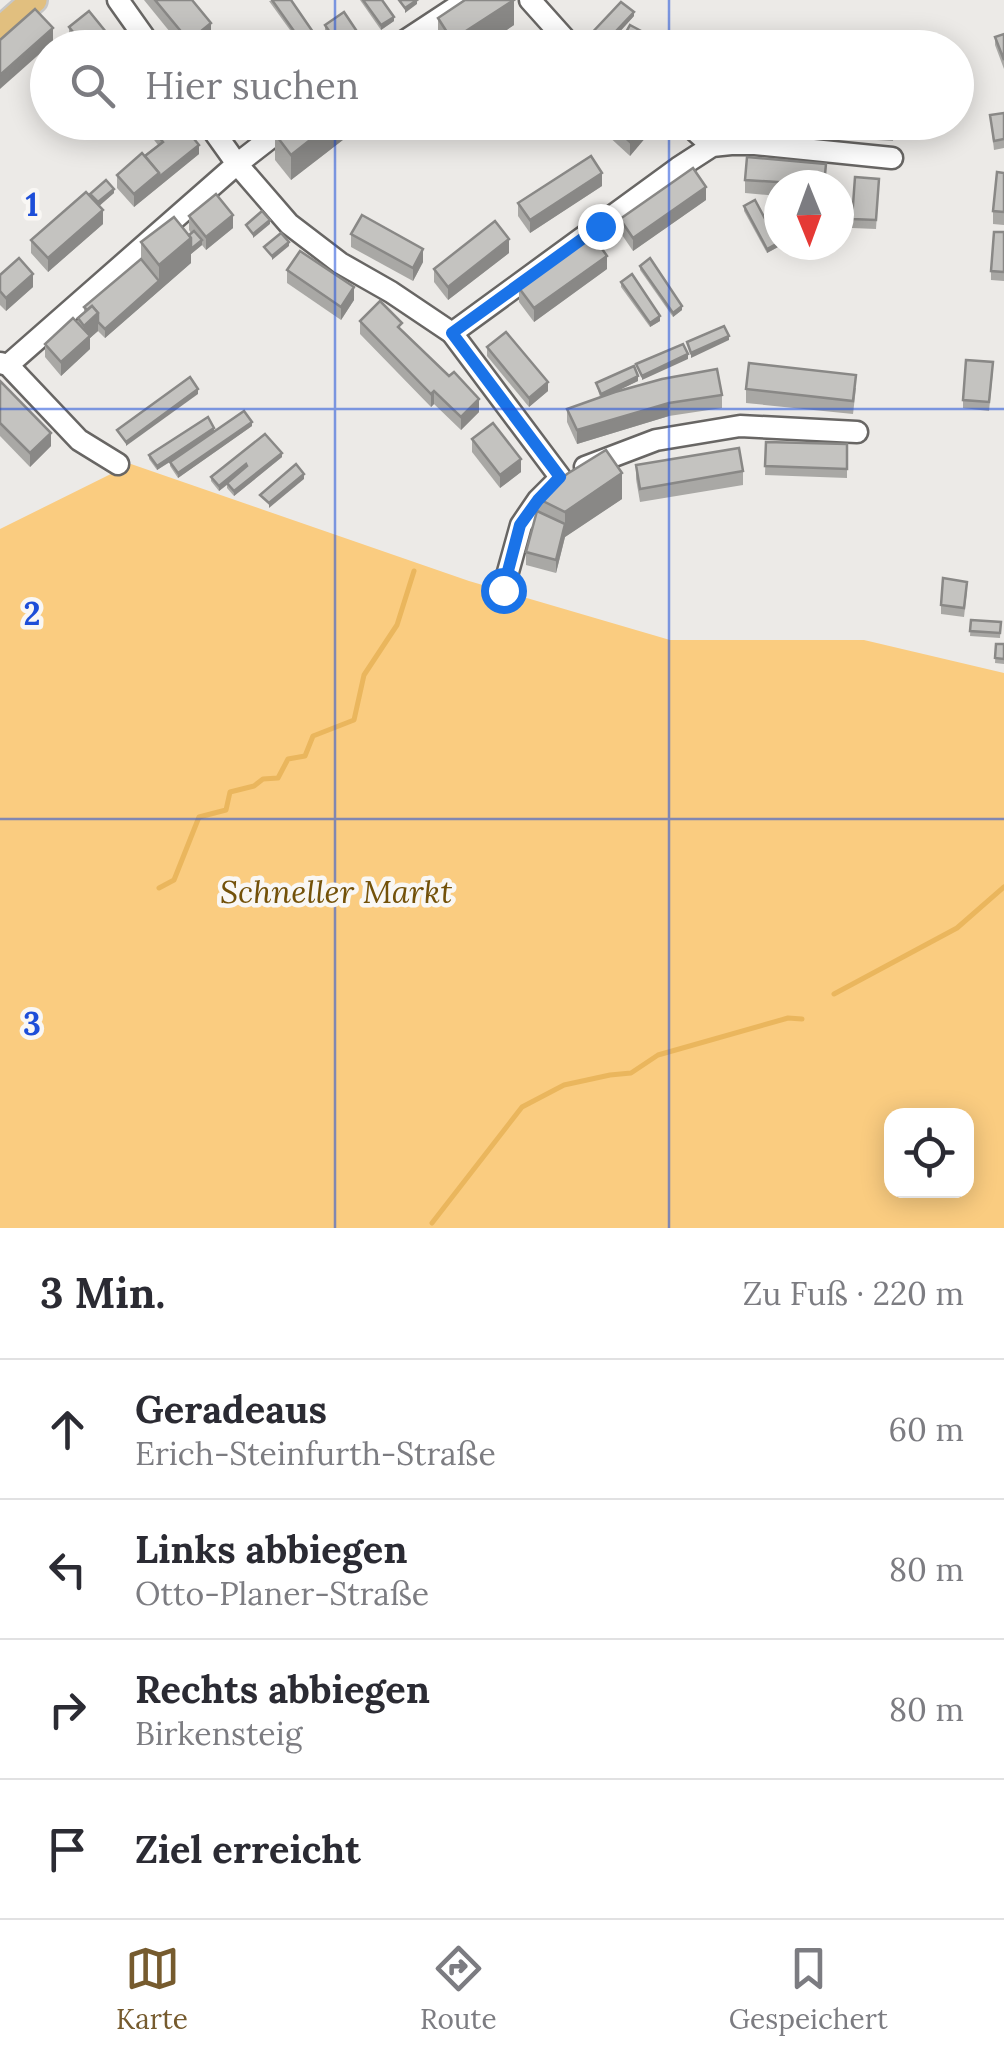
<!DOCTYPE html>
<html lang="de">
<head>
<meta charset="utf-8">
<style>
  :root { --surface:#fff; --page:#f7f7f7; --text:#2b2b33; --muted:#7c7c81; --line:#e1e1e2; --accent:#765b2e }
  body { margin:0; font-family:Lora,serif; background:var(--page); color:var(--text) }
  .controls { position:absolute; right:30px; bottom:30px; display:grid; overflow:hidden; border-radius:20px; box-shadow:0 5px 25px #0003 }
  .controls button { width:90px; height:90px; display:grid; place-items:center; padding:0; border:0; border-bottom:2px solid var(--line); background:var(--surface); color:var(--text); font:50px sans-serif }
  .compass { position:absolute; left:764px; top:170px; width:90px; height:90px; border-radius:50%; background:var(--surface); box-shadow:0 5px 25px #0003; rotate:179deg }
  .stop { position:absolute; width:30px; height:30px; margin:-22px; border:8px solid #1a73e8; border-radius:50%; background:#fff }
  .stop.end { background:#1a73e8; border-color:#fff; box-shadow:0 2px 10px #0008 }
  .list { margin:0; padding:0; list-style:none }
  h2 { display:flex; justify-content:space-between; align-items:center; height:130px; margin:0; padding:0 40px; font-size:42px }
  h2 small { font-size:32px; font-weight:400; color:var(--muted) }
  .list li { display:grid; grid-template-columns:65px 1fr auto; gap:30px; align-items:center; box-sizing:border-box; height:140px; padding:0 40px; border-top:2px solid var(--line) }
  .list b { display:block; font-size:38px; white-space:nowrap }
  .list p { margin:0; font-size:32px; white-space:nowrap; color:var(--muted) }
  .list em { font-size:32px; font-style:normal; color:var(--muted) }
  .icon { flex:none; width:55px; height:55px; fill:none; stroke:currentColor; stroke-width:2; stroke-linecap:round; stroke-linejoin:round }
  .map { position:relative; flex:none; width:1004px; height:1228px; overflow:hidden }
  .search { position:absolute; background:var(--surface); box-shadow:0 5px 25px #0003; left:30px; right:30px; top:30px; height:110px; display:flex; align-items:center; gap:25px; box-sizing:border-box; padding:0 35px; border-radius:55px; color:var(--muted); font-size:38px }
  .sheet { height:690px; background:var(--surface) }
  nav { display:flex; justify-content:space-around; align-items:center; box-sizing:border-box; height:140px; border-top:2px solid var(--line); background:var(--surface); font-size:28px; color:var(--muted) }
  nav a { display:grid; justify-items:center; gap:5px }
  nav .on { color:var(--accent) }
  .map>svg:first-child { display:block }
  .green { fill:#facc80; fill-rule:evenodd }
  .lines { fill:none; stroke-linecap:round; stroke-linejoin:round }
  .stream { stroke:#eab65d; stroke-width:5 }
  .minor-casing { stroke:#686664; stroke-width:25 }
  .major-casing { stroke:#c7c7c7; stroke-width:30 }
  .minor { stroke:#fff; stroke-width:20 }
  .major { stroke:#e1bf7f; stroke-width:25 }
  .wall { fill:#a9a8a5 }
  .shaded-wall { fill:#898886 }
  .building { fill:#c4c3c0; stroke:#898886; stroke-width:2.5 }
  .route { stroke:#1a73e8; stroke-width:12 }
  .grid { fill:none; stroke:#1d4ed8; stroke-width:2.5; stroke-opacity:0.55 }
  .labels { text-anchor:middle; stroke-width:9; stroke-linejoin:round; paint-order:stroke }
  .park-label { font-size:32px; font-style:italic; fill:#735109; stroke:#f9f7f4 }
  .grid-label { font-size:32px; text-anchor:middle; font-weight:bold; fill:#1d4ed8; stroke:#f9f7f4; stroke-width:9; stroke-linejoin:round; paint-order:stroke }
</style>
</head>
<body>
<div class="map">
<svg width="1004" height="1228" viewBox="0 0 1004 1228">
  <rect width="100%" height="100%" fill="#eceae7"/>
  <path class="green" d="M131,464L469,581L670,640H864L1004,673V1228H0V529ZM892,1116H966V1190H892Z"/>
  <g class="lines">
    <g class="stream">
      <path d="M159,888L174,880L199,817L226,810L230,792L254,786L263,779L278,778L288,759L305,756L313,736L354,720L364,675L397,625L414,571"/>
      <path d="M834,994L957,928L1004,887"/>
      <path d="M432,1223L522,1107L564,1085L610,1075L631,1073L658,1055L788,1018L802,1019"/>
    </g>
    <defs>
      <g id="minor">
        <path d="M118,0L152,48"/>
        <path d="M530,0L573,48"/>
        <path d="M394,48L467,0"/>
        <path d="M207,122L237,164L289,224L340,263L391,292L452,333L560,477"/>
        <path d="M685,122L712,146"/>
        <path d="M452,333L678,168L712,146L731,144H755L892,158"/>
        <path d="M0,363L8,365L79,440L118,464"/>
        <path d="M8,365L237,164L291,122"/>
        <path d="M585,467L656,440L740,426L857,432"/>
        <path d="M503,590L521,525L538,500L555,483"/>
      </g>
      <path id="major" d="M0,30L34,0"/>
    </defs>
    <use href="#minor" class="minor-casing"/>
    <use href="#major" class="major-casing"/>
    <use href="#minor" class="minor"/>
    <use href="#major" class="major"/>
  </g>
  <g class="wall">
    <path d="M144,0H192L211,37L198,48H183Z"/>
    <path d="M291,0L324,48H303L269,1Z"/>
    <path d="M360,0H382L394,21L381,30Z"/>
    <path d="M634,16L605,48H594L587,43V38Z"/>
    <path d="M438,18L514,25L480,48H440L438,43Z"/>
    <path d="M325,25L358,42L350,48H334L325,34Z"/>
    <path d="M69,27L119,48H79L69,36Z"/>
    <path d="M1004,34V69L995,45V37Z"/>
    <path d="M1004,113V148L994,150L990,115Z"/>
    <path d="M140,122H180L199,154L134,207L117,188V175L158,145Z"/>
    <path d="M348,122V136L291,180L275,160V134Z"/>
    <path d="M593,122H645L646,137L630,156Z"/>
    <path d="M804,122H832V126Z"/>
    <path d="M860,122H887V124L894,125L893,141L860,139Z"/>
    <path d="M826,164L825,185H779V196L745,193V180Z"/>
    <path d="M1004,173V225L993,224V211Z"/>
    <path d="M879,179L876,229L852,228V219Z"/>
    <path d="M602,186L530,233L518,216V203Z"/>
    <path d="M114,193L99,206L103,224L48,272L31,253V240L90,196V194Z"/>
    <path d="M706,200L633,251L620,232V219Z"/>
    <path d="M744,206L778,247L767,253L744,211Z"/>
    <path d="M189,216L233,228L206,250L202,245L191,254V263L105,338L98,331L90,338V349L61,376L45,357V344L78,323V318L84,313V307L141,259V242L189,235L191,233L189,230Z"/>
    <path d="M1004,232V281L991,280V271Z"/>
    <path d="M351,234L423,262L413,281L351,247Z"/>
    <path d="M509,253L448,300L434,282V269Z"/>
    <path d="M640,266L682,310L673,317L640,270Z"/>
    <path d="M607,269L534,322L519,302V288Z"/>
    <path d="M287,270L354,300L341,320L287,283Z"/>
    <path d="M0,275L33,287L6,311L0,305Z"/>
    <path d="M621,282L660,321L650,327L621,287Z"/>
    <path d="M360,321L402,330L479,412L461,430L434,404L431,407L360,334Z"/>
    <path d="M487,347L548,391L529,407L487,356Z"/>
    <path d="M993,371L989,411L963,408V400Z"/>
    <path d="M0,381L51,446L30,467L0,436Z"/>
    <path d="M638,381L616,391L722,395V408L669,416L577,444L567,422V409L600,397L596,383Z"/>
    <path d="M856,388L853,414L746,403V389Z"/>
    <path d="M252,426L178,478L170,466V462L157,470L149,459V455L214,431Z"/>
    <path d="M472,439L521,472L500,488L472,452Z"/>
    <path d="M766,442L847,444V478L765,475Z"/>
    <path d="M282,453V457L234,496L227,488V485L219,491L211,481V477Z"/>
    <path d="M636,465L743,471V485L640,502L636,479Z"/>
    <path d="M537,498L622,499L565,537L556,573L526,565V552L537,511Z"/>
    <path d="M967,591L964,617L941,614V605Z"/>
    <path d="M971,620L1001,622L1000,638L970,636Z"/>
    <path d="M996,644H1004V664L995,663Z"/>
  </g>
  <g class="shaded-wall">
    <path d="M417,0V4L405,13V8Z"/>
    <path d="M514,0V25L480,48H452V40Z"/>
    <path d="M634,12V16L605,48H601Z"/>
    <path d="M394,17V21L381,30V25Z"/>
    <path d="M211,23V37L198,48H189V41Z"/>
    <path d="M53,28V42L0,89V75Z"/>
    <path d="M358,33V42L350,48H339V46Z"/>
    <path d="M333,122H348V136L291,180V155Z"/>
    <path d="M646,124V137L630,156V142Z"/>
    <path d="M199,145V154L134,207V194L159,173Z"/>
    <path d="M602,173V186L530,233V220Z"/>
    <path d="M706,187V200L633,251V238Z"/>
    <path d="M114,189V193L98,207V202Z"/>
    <path d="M103,210V224L48,272V258Z"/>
    <path d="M233,215V228L206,250V237Z"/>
    <path d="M270,220V224L253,238V234Z"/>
    <path d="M191,238L202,240V245L191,254V263L105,338V329L159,281V265Z"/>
    <path d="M509,239V253L448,300V287Z"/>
    <path d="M289,242V246L272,260V256Z"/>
    <path d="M778,243V247L767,253V249Z"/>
    <path d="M423,249V262L413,281V268Z"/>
    <path d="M607,256V269L534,322V308Z"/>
    <path d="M33,274V287L6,311V298Z"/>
    <path d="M354,287V300L341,320V307Z"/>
    <path d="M682,306V310L673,317V313Z"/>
    <path d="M98,313V331L90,338V349L61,376V362L84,341V326Z"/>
    <path d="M660,316V321L650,327V323Z"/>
    <path d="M729,336V340L691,358V353Z"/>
    <path d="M688,354V359L642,380V376Z"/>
    <path d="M638,376V381L601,399V394Z"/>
    <path d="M548,382V391L529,407V398Z"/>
    <path d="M198,389V394L126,446V442Z"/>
    <path d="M434,391V404L431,407V394Z"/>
    <path d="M479,399V412L461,430V417Z"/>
    <path d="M669,403V416L577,444V430Z"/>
    <path d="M252,422V426L178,478V473Z"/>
    <path d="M214,428V433L157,470V466Z"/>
    <path d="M51,433V446L30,467V453Z"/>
    <path d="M282,453V457L234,496V491Z"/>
    <path d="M521,459V472L500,488V475Z"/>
    <path d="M246,464V469L219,491V486Z"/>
    <path d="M622,473V499L565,537L556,573V560L565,524V512Z"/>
    <path d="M304,474V479L269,508V503Z"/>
  </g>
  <g class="building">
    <path d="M155,0H192L211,23L189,41Z"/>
    <path d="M272,0H291L324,48H306Z"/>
    <path d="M363,0H382L394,17L381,25Z"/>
    <path d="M399,0H417L405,8Z"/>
    <path d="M465,0H514L452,40L438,18Z"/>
    <path d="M621,2L634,12L600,48L587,38Z"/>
    <path d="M35,9L53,28L0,75V40Z"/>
    <path d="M89,11L119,48H86L69,27Z"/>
    <path d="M344,12L358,33L339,46L325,25Z"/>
    <path d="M630,25L673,48H623L619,45Z"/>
    <path d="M1004,34V60L995,37Z"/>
    <path d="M282,37L290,48H268Z"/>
    <path d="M416,39L422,48H404Z"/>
    <path d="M1004,113V139L994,141L990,115Z"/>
    <path d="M147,122H180L199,145L159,177V173L145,156L163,142Z"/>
    <path d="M290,122H333L291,155L275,134Z"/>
    <path d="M608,122H645L646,124L630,142Z"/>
    <path d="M861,122L894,125L893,137L860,134Z"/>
    <path d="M142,153L159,173L134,194L117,175Z"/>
    <path d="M591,156L602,173L530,220L518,203Z"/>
    <path d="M747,157L826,164L824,185L745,180Z"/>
    <path d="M693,168L706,187L633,238L620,219Z"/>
    <path d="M997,172L1004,173V212L993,211Z"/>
    <path d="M855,177L879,179L876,220L852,219Z"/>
    <path d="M106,180L114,189L98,202L90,194Z"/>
    <path d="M86,192L103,210L48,258L31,240Z"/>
    <path d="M216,194L233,215L206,237L189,216Z"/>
    <path d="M755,200L778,243L767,249L744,206Z"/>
    <path d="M262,211L270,220L253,234L246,225Z"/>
    <path d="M362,215L423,249L413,268L351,234Z"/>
    <path d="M174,217L191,238L159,265L141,242Z"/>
    <path d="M495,221L509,239L448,287L434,269Z"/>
    <path d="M194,231L202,240L191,249V238L189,235Z"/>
    <path d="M994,232H1004V272L991,271Z"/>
    <path d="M281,233L289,242L272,256L264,247Z"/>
    <path d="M593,236L607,256L534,308L519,288Z"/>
    <path d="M300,251L354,287L341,307L287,270Z"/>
    <path d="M19,258L33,274L6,298L0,291V275Z"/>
    <path d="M650,258L682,306L673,313L640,266Z"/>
    <path d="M141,259L159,281L105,329L98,322V313L92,306L87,310L84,307Z"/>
    <path d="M632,274L660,316L650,323L621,282Z"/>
    <path d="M380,301L402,323L398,327L449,376L454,372L479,399L461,417L434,391L431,394L360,321Z"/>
    <path d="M92,306L98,313L84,326L78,318Z"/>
    <path d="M73,318L90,336L61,362L45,344Z"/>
    <path d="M724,326L729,336L691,353L687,342Z"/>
    <path d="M506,332L548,382L529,398L487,347Z"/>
    <path d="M683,344L688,354L642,376L636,364Z"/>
    <path d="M966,360L993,362L989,402L963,400Z"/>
    <path d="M749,363L856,375L853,401L746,389Z"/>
    <path d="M634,366L638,376L601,394L596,383Z"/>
    <path d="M717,369L722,395L669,403L577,430L567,409L615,392L662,379Z"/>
    <path d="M190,377L198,389L126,442L117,430Z"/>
    <path d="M0,381L51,433L30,453L0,423Z"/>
    <path d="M244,411L252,422L178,473L170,462Z"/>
    <path d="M208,417L214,428L157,466L149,455Z"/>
    <path d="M493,423L521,459L500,475L472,439Z"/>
    <path d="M265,434L282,453L234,491L227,483L247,466L246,464L219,486L211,477Z"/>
    <path d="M766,442L847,444V469L765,466Z"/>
    <path d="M739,448L743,471L640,489L636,465Z"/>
    <path d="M606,450L622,473L565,512L537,498L567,474Z"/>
    <path d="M296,464L304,474L269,503L260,495Z"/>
    <path d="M537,511L565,524L556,560L526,552Z"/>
    <path d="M943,578L967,582L964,608L941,605Z"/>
    <path d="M971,620L1001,622L1000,633L970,631Z"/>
    <path d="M996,644H1004V659L995,658Z"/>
  </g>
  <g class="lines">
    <path class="route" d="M503,590L520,525L538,500L560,477L452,333L600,226"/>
  </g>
  <path class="grid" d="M335,0V48M669,0V48M335,122V1228M669,122V1228M0,409H1004M0,819H1004"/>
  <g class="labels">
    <g class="park-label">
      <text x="336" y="903">Schneller Markt</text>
    </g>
  </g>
  <g class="grid-label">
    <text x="32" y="216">1</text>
    <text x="32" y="625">2</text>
    <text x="32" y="1035">3</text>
  </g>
</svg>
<div class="controls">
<button><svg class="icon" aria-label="locate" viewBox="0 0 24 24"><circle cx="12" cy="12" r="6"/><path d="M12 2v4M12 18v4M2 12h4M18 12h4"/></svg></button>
</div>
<svg class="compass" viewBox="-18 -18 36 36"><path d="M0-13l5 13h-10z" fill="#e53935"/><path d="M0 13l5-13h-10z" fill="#7c7c81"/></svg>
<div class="stop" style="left:503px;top:590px"></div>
<div class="stop end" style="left:600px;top:226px"></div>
<div class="search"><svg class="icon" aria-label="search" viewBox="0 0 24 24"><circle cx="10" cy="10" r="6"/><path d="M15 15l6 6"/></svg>Hier suchen</div>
</div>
<section class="sheet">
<h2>3 Min.<small>Zu Fuß · 220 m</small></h2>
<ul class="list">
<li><svg class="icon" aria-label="ahead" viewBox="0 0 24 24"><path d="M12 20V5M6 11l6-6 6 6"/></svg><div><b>Geradeaus</b><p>Erich-Steinfurth-Straße</p></div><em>60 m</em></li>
<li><svg class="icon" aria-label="left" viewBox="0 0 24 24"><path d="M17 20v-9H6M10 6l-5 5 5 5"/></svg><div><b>Links abbiegen</b><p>Otto-Planer-Straße</p></div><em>80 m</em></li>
<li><svg class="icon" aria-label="right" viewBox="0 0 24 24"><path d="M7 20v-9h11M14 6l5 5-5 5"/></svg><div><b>Rechts abbiegen</b><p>Birkensteig</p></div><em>80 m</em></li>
<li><svg class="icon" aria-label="arrive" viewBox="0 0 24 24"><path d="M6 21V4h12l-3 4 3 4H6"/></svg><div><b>Ziel erreicht</b></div></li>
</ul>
</section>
<nav>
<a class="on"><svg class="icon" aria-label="map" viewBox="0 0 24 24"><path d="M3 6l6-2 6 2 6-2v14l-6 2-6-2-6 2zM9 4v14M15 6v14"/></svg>Karte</a>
<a><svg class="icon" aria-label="directions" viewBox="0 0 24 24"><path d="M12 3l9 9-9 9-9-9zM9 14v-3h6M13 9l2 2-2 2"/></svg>Route</a>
<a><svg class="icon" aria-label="saved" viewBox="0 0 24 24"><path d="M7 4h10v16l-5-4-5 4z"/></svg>Gespeichert</a>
</nav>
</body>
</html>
